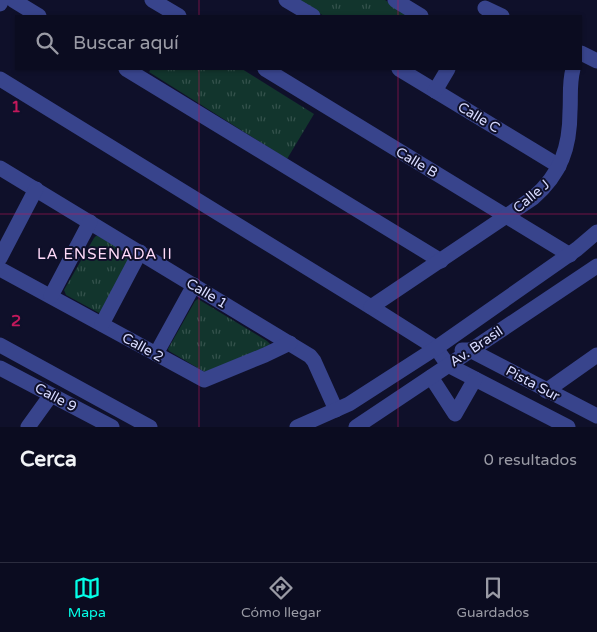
<!DOCTYPE html>
<html lang="es">
<head>
<meta charset="utf-8">
<style>
  :root { --surface:#0b0c20; --page:#141529; --text:#f1f3f6; --muted:#9a9ba5; --line:#2b2c3e; --accent:#04ffe8 }
  body { margin:0; font-family:"Varela Round",sans-serif; background:var(--page); color:var(--text) }
  .list { margin:0; padding:0; list-style:none }
  h2 { display:flex; justify-content:space-between; align-items:center; height:65px; margin:0; padding:0 20px; font-size:21px }
  h2 small { font-size:16px; font-weight:400; color:var(--muted) }
  .icon { flex:none; width:28px; height:28px; fill:none; stroke:currentColor; stroke-width:2; stroke-linecap:round; stroke-linejoin:round }
  .map { position:relative; flex:none; width:597px; height:427px; overflow:hidden }
  .search { position:absolute; background:var(--surface); box-shadow:0 1px 4px #0004; left:15px; right:15px; top:15px; height:55px; display:flex; align-items:center; gap:12px; box-sizing:border-box; padding:0 18px; border-radius:0px; color:var(--muted); font-size:19px }
  .sheet { height:135px; background:var(--surface) }
  nav { display:flex; justify-content:space-around; align-items:center; box-sizing:border-box; height:70px; border-top:1px solid var(--line); background:var(--surface); font-size:14px; color:var(--muted) }
  nav a { display:grid; justify-items:center; gap:2px }
  nav .on { color:var(--accent) }
  .map>svg:first-child { display:block }
  .park { fill:url(#park-tufts) }
  .lines { fill:none; stroke-linecap:round; stroke-linejoin:round }
  .minor { stroke:#38448c; stroke-width:15 }
  .grid { fill:none; stroke:#c2185b; stroke-width:1; stroke-opacity:0.55 }
  .labels { text-anchor:middle; stroke-width:4; stroke-linejoin:round; paint-order:stroke }
  .street-label { font-size:14px; fill:#d8dbff; stroke:#0f102a }
  .neighbourhood-label { font-size:15px; letter-spacing:1px; fill:#ffdaf9; stroke:#0f102a }
  .grid-label { font-size:16px; text-anchor:middle; font-weight:bold; fill:#c2185b; stroke:#0f102a; stroke-width:4; stroke-linejoin:round; paint-order:stroke }
</style>
</head>
<body>
<div class="map">
<svg width="597" height="427" viewBox="0 0 597 427">
  <defs>
    <pattern id="park-tufts" width="24" height="20" patternUnits="userSpaceOnUse" patternTransform="scale(1.25)"><rect width="24" height="20" fill="#12352d"/><path d="M3 7l-1-3M5 7V3M7 7l1-3M15 17l-1-3M17 17v-4M19 17l1-3" fill="none" stroke="#34524c"/></pattern>
  </defs>
  <rect width="100%" height="100%" fill="#0f102a"/>
  <g class="park">
    <path d="M297,0H385L411,16H324Z"/>
    <path d="M151,69H242L314,114L287,159L149,72Z"/>
    <path d="M96,236H98L130,254L131,258L103,312L99,313L66,295L64,290L94,238Z"/>
    <path d="M198,299L267,341L270,344L269,347L208,374L169,351L168,349L195,301Z"/>
  </g>
  <g class="lines">
    <g class="minor">
      <path d="M13,0L39,16"/>
      <path d="M152,0L179,16"/>
      <path d="M286,0L313,16"/>
      <path d="M395,0L421,16"/>
      <path d="M0,4L2,0"/>
      <path d="M485,8L502,16"/>
      <path d="M581,53L597,61"/>
      <path d="M126,69L441,261"/>
      <path d="M265,69L570,255"/>
      <path d="M399,69L559,166"/>
      <path d="M0,79L371,307L436,348L448,365L568,427"/>
      <path d="M435,91L448,69"/>
      <path d="M0,168L310,356L314,361L336,410"/>
      <path d="M0,258L36,189"/>
      <path d="M0,269L204,380L265,355L290,343"/>
      <path d="M51,296L90,222"/>
      <path d="M371,307L533,198C561,174 570,147 570,111C571,96 569,84 573,69"/>
      <path d="M102,324L140,252"/>
      <path d="M0,345L150,427"/>
      <path d="M462,350H470L597,416"/>
      <path d="M156,354L194,285"/>
      <path d="M0,368L112,427"/>
      <path d="M431,377L455,414L475,379"/>
      <path d="M546,391L597,355"/>
      <path d="M28,427L51,395"/>
      <path d="M297,427L349,404L436,348L577,249L597,232"/>
      <path d="M356,427L597,266"/>
    </g>
  </g>
  <path class="grid" d="M199,0V16M398,0V16M199,69V427M398,69V427M0,214H597"/>
  <g class="labels">
    <g class="street-label">
      <text transform="translate(479 117) rotate(31)" y="5">Calle C</text>
      <text transform="translate(417 162) rotate(31)" y="5">Calle B</text>
      <text transform="translate(531 196) rotate(-40)" y="5">Calle J</text>
      <text transform="translate(207 293) rotate(31)" y="5">Calle 1</text>
      <text transform="translate(476 346) rotate(-34)" y="5">Av. Brasil</text>
      <text transform="translate(143 347) rotate(29)" y="5">Calle 2</text>
      <text transform="translate(533 383) rotate(28)" y="5">Pista Sur</text>
      <text transform="translate(56 397) rotate(28)" y="5">Calle 9</text>
    </g>
    <g class="neighbourhood-label">
      <text x="105" y="259">LA ENSENADA II</text>
    </g>
  </g>
  <g class="grid-label">
    <text x="16" y="112">1</text>
    <text x="16" y="326">2</text>
  </g>
</svg>
<div class="search"><svg class="icon" aria-label="search" viewBox="0 0 24 24"><circle cx="10" cy="10" r="6"/><path d="M15 15l6 6"/></svg>Buscar aquí</div>
</div>
<section class="sheet">
<h2>Cerca<small>0 resultados</small></h2>
<ul class="list">
</ul>
</section>
<nav>
<a class="on"><svg class="icon" aria-label="map" viewBox="0 0 24 24"><path d="M3 6l6-2 6 2 6-2v14l-6 2-6-2-6 2zM9 4v14M15 6v14"/></svg>Mapa</a>
<a><svg class="icon" aria-label="directions" viewBox="0 0 24 24"><path d="M12 3l9 9-9 9-9-9zM9 14v-3h6M13 9l2 2-2 2"/></svg>Cómo llegar</a>
<a><svg class="icon" aria-label="saved" viewBox="0 0 24 24"><path d="M7 4h10v16l-5-4-5 4z"/></svg>Guardados</a>
</nav>
</body>
</html>
